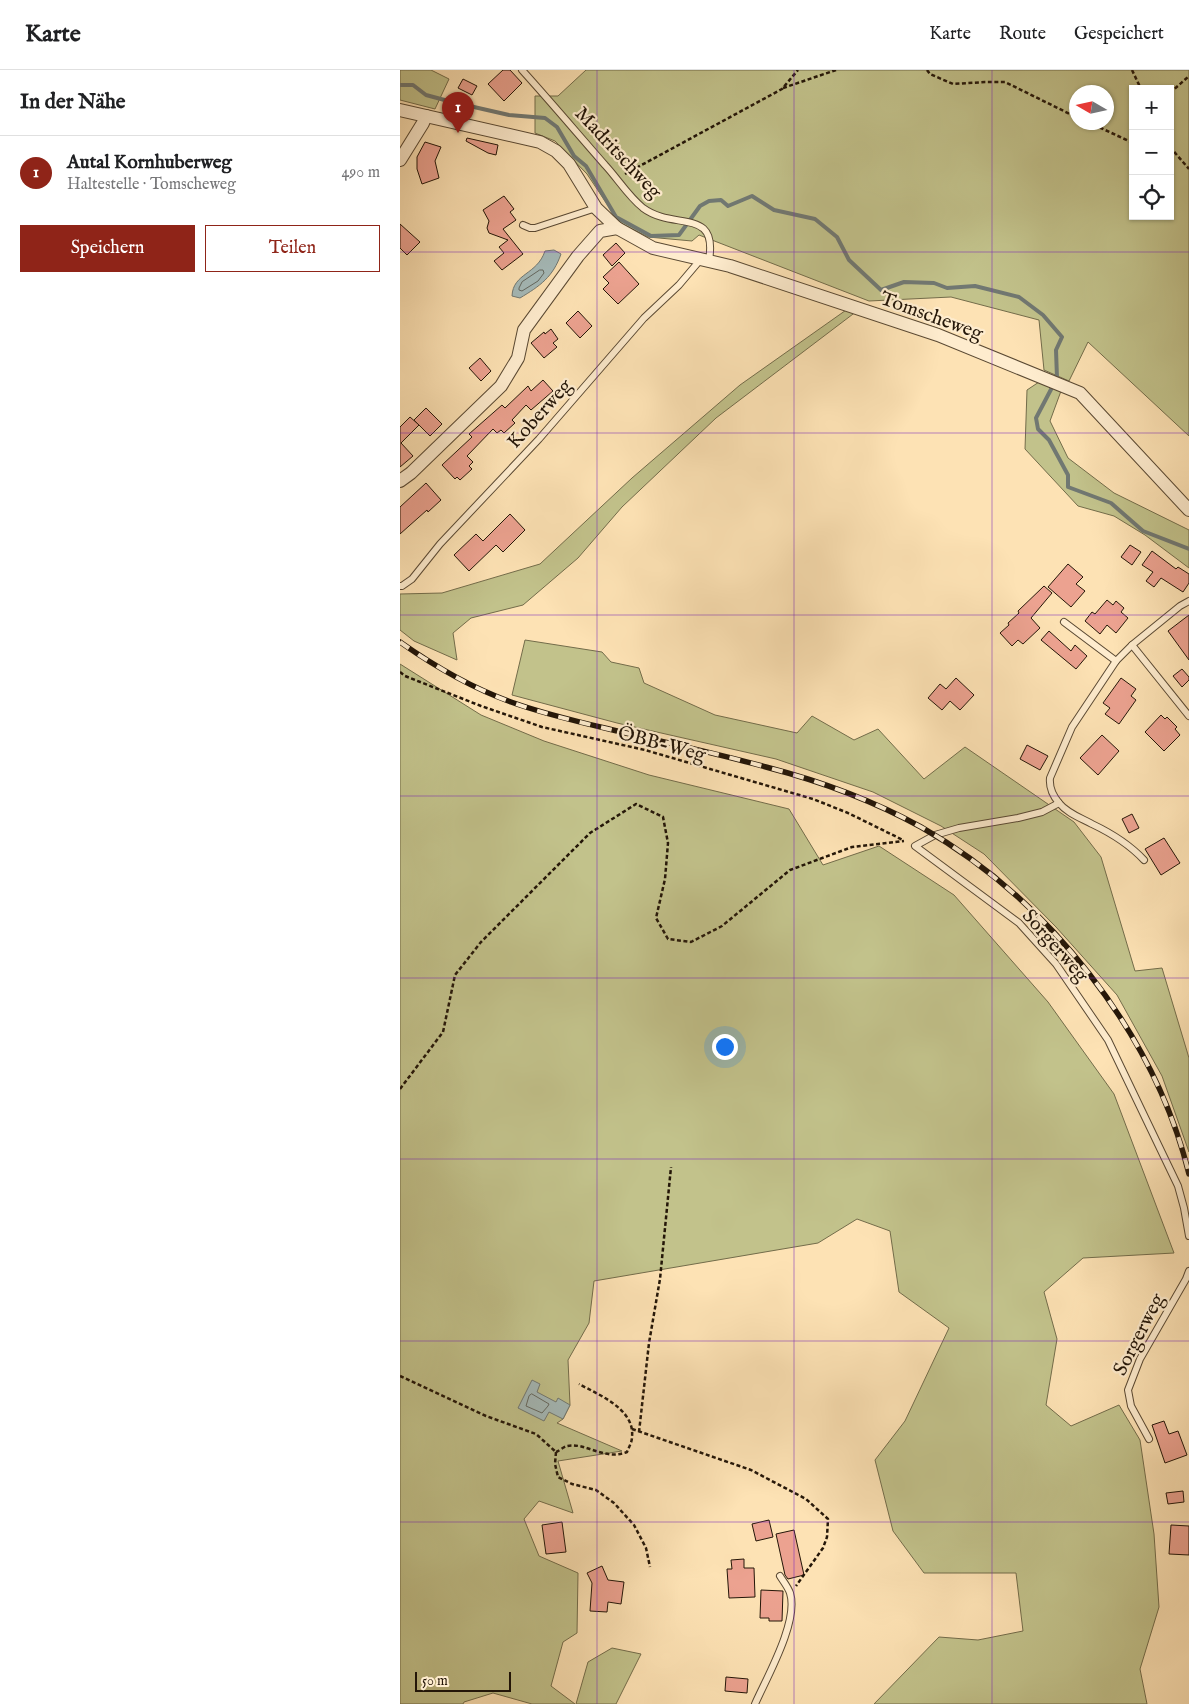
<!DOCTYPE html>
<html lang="de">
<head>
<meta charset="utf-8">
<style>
  :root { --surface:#fff; --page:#f6f6f6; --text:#202124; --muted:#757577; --line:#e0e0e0; --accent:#8f2418 }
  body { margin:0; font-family:"IM FELL English",serif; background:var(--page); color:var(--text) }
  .controls { position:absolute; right:15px; top:15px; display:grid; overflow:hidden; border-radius:0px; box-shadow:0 1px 4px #0004 }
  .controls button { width:45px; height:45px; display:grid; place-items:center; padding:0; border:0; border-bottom:1px solid var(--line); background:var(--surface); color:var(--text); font:25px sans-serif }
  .compass { position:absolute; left:669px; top:15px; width:45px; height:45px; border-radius:50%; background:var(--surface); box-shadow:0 1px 4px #0004; rotate:279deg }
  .scale { position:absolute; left:15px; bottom:12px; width:96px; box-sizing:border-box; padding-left:5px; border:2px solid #241608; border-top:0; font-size:14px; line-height:18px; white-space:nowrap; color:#241608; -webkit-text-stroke:4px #feecce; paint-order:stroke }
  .you { position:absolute; left:324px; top:976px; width:18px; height:18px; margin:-12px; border:4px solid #fff; border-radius:50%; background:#1a73e8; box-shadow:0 0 0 8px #1a73e833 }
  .badge { display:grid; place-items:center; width:32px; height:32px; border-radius:50%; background:var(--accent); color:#fff; font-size:16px; font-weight:700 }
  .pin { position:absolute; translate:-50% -41px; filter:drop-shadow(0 1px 2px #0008) }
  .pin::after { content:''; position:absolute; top:26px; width:18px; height:15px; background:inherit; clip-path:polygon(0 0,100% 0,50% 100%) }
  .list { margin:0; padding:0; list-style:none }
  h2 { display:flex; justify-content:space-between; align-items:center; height:65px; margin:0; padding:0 20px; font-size:21px }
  h2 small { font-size:16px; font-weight:400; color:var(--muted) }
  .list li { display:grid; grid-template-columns:32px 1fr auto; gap:15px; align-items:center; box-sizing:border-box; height:75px; padding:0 20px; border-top:1px solid var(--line) }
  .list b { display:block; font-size:19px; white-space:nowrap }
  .list p { margin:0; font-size:16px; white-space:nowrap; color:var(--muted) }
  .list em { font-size:16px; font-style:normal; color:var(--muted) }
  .actions { display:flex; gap:10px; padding:15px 20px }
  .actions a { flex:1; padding:11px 0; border:1px solid var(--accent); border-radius:0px; text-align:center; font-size:18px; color:var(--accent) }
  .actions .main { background:var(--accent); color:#fff }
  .icon { flex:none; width:28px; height:28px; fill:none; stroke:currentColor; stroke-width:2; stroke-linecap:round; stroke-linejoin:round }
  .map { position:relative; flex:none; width:789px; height:1634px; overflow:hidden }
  header { display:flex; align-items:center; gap:30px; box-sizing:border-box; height:70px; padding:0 25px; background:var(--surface); border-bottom:1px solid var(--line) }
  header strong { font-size:24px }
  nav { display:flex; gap:28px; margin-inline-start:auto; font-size:18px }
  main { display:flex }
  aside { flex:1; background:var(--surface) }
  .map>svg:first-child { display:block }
  .green { fill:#c2c28b; stroke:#736c4a; fill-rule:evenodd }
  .water { fill:#a5bab9; stroke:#717872 }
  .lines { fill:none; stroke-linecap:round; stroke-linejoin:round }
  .shore { stroke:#646860; stroke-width:1 }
  .stream { stroke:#717872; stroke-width:4 }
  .building { fill:#eca290; stroke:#241608 }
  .service-casing { stroke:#5a4933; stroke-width:8 }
  .minor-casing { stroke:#5a4933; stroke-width:14 }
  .path { stroke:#241608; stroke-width:2.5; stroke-dasharray:4 2.5; stroke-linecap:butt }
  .service { stroke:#feecce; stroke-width:6 }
  .minor { stroke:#feecce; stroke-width:12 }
  .rail-casing { stroke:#241608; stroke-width:5.5 }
  .rail { stroke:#feecce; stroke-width:4; stroke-dasharray:11; stroke-linecap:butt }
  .grid { fill:none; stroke:#7b2cbf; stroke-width:1; stroke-opacity:0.55 }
  .labels { text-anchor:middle; stroke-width:4.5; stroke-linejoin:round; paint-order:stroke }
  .street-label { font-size:20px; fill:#241608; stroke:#feecce }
</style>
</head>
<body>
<header>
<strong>Karte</strong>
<nav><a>Karte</a><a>Route</a><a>Gespeichert</a></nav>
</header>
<main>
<aside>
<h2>In der Nähe<small></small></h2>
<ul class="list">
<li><span class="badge">1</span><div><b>Autal Kornhuberweg</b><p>Haltestelle · Tomscheweg</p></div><em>490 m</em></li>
</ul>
<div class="actions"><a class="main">Speichern</a><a>Teilen</a></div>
</aside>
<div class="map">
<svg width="789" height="1634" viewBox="0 0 789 1634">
  <rect width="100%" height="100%" fill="#fde2b4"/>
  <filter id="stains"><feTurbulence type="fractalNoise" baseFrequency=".004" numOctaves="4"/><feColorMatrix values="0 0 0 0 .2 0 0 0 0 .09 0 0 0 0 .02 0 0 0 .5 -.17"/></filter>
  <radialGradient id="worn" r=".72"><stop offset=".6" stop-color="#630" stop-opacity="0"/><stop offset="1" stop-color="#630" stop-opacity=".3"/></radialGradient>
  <g class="green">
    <path d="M0,0H31L49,9L35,39L0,30Z"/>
    <path d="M186,0H789V366L688,272L669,311L644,300L639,250L551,227L469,231L299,165L292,171L248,167L219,152L187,104L155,71L135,63V26H158ZM733,19H770V146H733ZM676,22H706V52H676Z"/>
    <path d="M449,238L457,241L316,348L222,437L178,488L123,535L71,548L53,563L57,590L14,571L0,560V524L42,523L140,494L232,408L340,315Z"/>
    <path d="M639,312L661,321L650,351L668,388L714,423L789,460V498L745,465L714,446L678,436L625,379L627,320Z"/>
    <path d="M125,570L202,582L211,592L239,598L244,613L315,645L397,663L412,646L454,670L478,659L524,709L565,677L674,752L701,787L735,901L762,898L789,988V1082L762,1006L717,925L656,857L584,784L541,756L473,722L376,689L217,653L112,625Z"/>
    <path d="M0,594L81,645L144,671L249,705L389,739L423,795L479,776L554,825L648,932L714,1024L774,1183L683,1188L644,1222L657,1269L646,1335L671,1356L719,1335L740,1370L754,1464L759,1537L740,1599L747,1634H474L539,1567L578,1570L623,1561L616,1503H524L493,1461L475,1390L505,1351L549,1258L499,1222L490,1161L457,1149L418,1173L194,1211L189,1253L168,1290L170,1335L163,1349L157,1353L222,1381L158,1391L173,1443L139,1431L124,1449L139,1486L178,1503L177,1563L163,1572L151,1616L175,1634H132L93,1623L64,1632L63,1634H0Z"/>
    <path d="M212,1578L241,1584L216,1634H176L188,1592Z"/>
  </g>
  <g class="water">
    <path d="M154,180L161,184C153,207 140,216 120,228L112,226C113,203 137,205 145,181Z"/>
    <path d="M132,1310L140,1314L137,1322L156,1332L158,1328L170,1335L163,1349L149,1342L144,1351L118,1338Z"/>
  </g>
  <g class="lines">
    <g class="shore">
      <path d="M140,200H143L144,203L138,211L122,221L119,220V218L122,212Z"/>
      <path d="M132,1324L149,1334L148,1336L142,1343L126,1336L129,1326Z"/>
    </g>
    <path class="stream" d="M0,15H13L26,25L52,32L109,45L145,48L157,57L174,86L186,96L216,147L251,166L279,165L300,136L309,131L321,130L328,136L352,126L374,140L415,149L437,167L449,190L481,220L504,212L534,213L547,218L575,216L619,227L643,245L662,267L656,280L657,308L636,348L638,359L649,370L668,405V417L711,433L743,461L789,479"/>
  </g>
  <g class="building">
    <path d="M103,0H110L122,13L104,31L88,14Z"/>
    <path d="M63,9L77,16L72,25L58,18Z"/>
    <path d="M67,68L98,75L96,85L88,83L66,71Z"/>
    <path d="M25,72L41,77L35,91L39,108L22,114L17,99V87Z"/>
    <path d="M104,126L114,139L110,142L116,150L103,159L123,184L102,200L94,191L104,183L99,177L108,170L89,163L87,158L89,151L83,140Z"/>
    <path d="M0,154L20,172L7,185L0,178Z"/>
    <path d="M216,173L225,183L212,196L203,185Z"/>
    <path d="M219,192L239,214L218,234L203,219L209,213L203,207Z"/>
    <path d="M178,241L192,256L180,268L166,253Z"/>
    <path d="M151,259L158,269L153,273L157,277L144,288L131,273L144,262L145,264Z"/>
    <path d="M80,288L91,301L81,311L69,298Z"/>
    <path d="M143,310L153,321L131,340L126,335L112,350L115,353L104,363L101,360L97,363L93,359L67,386L73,392L69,396L72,399L60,410L57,407L55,409L42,395L72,367L69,364L102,335L105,338L128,316L131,321Z"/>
    <path d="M26,338L42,354L30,366L14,350Z"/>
    <path d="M10,347L19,355L1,373L13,386L0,397V357Z"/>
    <path d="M26,413L41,430L28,442L27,440L0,464V437Z"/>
    <path d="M110,444L125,460L103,482L96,475L69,501L54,485L76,464L83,471Z"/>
    <path d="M730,475L741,482L732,495L721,487Z"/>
    <path d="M752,481L776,499L778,497L789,504V513L783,522L761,508L754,517L746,511L753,502L742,495Z"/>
    <path d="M668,494L683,507L676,514L685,521L671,537L648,517Z"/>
    <path d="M644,516L652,523L631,548L640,558L623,574L618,570L612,576L600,563L609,555L608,553L619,543L618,541Z"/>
    <path d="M707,530L713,535L716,531L724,538L721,542L728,548L716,563L707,555L700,564L685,551L692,542L695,544Z"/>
    <path d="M789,545V590L768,561Z"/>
    <path d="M649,561L671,581L675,575L687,586L676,599L641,570Z"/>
    <path d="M782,599L789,607V610L782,617L773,606Z"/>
    <path d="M556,608L574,625L560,640L550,631L542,640L528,628L540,614L546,619Z"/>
    <path d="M721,608L736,619L731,626L736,630L719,654L705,644L710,638L703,633Z"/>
    <path d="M761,645L765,649L767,647L777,657L775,659L780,665L764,681L745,662Z"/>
    <path d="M702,665L719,681L698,705L680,688Z"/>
    <path d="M627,675L648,686L640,700L620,689Z"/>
    <path d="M732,744L739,758L729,763L722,749Z"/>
    <path d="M764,768L780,793L761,805L745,779Z"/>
    <path d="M764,1351L769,1364L778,1361L787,1385L765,1393L752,1355Z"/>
    <path d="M783,1421L784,1432L768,1434L766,1423Z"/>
    <path d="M369,1450L373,1467L356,1471L352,1454Z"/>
    <path d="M162,1452L166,1482L146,1484L142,1455Z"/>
    <path d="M771,1455L789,1456V1485L769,1484Z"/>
    <path d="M394,1460L404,1505L388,1509L385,1505L376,1464Z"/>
    <path d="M344,1489V1498H354L355,1527L329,1528L327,1499H332L331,1490Z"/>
    <path d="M202,1496L208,1510L224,1512L221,1534L208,1532L207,1542L190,1541L192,1513L187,1503Z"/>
    <path d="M361,1520L383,1521L382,1551H369V1548H360Z"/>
    <path d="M326,1607L348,1609L347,1623L325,1621Z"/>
  </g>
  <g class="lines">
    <defs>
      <g id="service">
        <path d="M122,0C150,31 177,63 205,95C218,109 228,126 243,138C274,161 318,137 309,190"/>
        <path d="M123,155L130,158H135L196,138"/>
        <path d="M0,516H2L12,509L40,474L139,369L244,248L279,215L301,189"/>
        <path d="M664,552L716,591"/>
        <path d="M732,575L789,646"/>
        <path d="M659,733L642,742L618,748L559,758L535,765L515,776L619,853L656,894L708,970L778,1116L784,1138L789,1166"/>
        <path d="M744,790C730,775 711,763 692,754C681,748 667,743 659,733C653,726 649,718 650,708L672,657L716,591L732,575L780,536L789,531"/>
        <path d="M749,1369L731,1336L728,1320L740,1289L786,1209L789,1201"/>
        <path d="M355,1634C367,1607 399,1551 390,1523C388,1517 383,1511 380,1506"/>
      </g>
      <g id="minor">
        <path d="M0,40L140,72L156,81L169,94L196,138L217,158L253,178L330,196L538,265L680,323L789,440"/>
        <path d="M0,90L23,53L26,46"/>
        <path d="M0,411L11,403L101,316L118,288L124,260L178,186L200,161L217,158"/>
      </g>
    </defs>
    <use href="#service" class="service-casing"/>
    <use href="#minor" class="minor-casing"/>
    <g class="path">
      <path d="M527,0L530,4L553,14L585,12H605L676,47"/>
      <path d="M732,0L741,19"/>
      <path d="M383,18L436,0"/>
      <path d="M770,23L789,6"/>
      <path d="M688,52L733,73"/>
      <path d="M770,77L789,99"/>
      <path d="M225,104L382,19L398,0"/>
      <path d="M0,602L5,606L81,636L142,657L245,680L413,729L448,743L503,770"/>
      <path d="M0,1019L43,962L55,905L81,872L190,763L236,734L263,747L268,773L265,809L256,848L268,869L291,872L322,856L390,800L452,777L504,771"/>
      <path d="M0,1306L86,1346L136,1364L156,1382"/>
      <path d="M232,1359L351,1400L406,1429L428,1449L427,1467L423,1478L396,1516"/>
      <path d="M239,1362L249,1273L260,1209L271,1097"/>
      <path d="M156,1382C159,1381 163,1377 167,1376C186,1372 204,1391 227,1382C229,1377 232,1372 232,1367C235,1339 199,1325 179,1314"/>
      <path d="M156,1382L155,1394L158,1407L172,1414L196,1420L214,1433L234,1455L246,1478L250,1497"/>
    </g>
    <use href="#service" class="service"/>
    <use href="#minor" class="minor"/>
    <defs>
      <path id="rail" d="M0,572C34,596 72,618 111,632C144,644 179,652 213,660C264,672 315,683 366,697C420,711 472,730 521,757C648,829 754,962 789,1104"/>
    </defs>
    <use href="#rail" class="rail-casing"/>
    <use href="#rail" class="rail"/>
  </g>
  <path class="grid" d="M197,0V1634M394,0V1634M592,0V1634M0,182H789M0,363H789M0,545H789M0,726H789M0,908H789M0,1089H789M0,1271H789M0,1452H789"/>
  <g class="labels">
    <g class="street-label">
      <text transform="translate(219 82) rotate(47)" y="7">Madritschweg</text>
      <text transform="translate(532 245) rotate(20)" y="7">Tomscheweg</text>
      <text transform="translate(139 343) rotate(-48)" y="7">Koberweg</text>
      <text transform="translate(262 673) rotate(15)" y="7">ÖBB-Weg</text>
      <text transform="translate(656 875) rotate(49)" y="7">Sorgerweg</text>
      <text transform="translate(738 1264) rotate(-63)" y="7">Sorgerweg</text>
    </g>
  </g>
  <rect width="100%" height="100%" filter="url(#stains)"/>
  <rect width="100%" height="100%" fill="url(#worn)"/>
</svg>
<div class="controls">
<button>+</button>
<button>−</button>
<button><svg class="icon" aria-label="locate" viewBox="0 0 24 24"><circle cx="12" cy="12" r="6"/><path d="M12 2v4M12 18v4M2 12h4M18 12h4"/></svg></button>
</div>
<svg class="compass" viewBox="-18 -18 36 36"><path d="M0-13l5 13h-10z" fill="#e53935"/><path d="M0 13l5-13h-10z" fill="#757577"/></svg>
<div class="scale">50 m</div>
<div class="you"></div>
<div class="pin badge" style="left:58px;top:63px">1</div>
</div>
</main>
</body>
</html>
